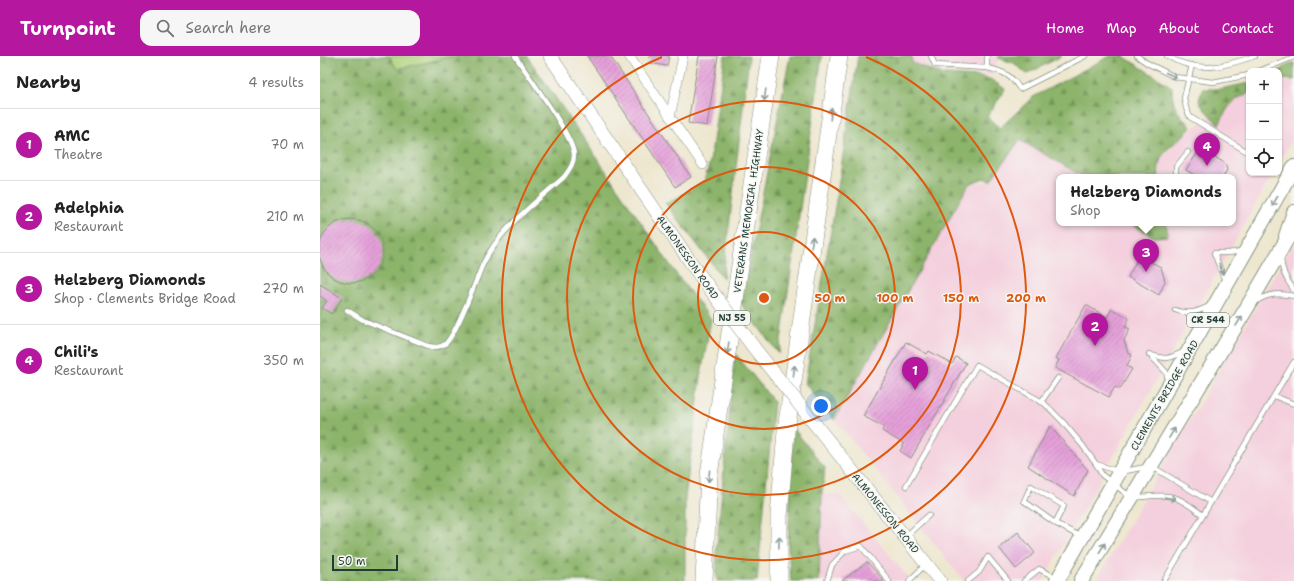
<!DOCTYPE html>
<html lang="en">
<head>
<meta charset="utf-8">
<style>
  :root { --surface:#fff; --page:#f6f6f6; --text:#222; --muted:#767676; --line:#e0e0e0; --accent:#b5179e }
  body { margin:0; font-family:"Shantell Sans",sans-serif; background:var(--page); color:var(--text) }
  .controls { position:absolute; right:12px; top:12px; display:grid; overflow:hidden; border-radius:8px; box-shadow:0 1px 3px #0004 }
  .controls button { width:36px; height:36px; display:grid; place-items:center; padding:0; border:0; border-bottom:1px solid var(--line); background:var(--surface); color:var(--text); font:20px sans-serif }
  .scale { position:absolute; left:12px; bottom:10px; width:66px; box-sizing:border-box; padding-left:4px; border:2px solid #1f3d34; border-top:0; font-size:11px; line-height:14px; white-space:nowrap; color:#1f3d34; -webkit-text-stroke:3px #f6f6f2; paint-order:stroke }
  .you { position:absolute; left:501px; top:350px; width:14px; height:14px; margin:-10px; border:3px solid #fff; border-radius:50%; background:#1a73e8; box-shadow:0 0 0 6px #1a73e833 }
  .badge { display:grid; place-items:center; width:26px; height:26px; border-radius:50%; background:var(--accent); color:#fff; font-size:13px; font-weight:700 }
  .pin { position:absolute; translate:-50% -33px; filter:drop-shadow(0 1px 2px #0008) }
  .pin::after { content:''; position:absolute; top:21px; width:14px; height:12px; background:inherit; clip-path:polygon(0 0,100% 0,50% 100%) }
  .popup { position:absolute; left:736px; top:118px; width:180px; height:52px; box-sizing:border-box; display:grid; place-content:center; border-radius:8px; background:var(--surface); filter:drop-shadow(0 1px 3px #0005); font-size:13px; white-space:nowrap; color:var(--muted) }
  .popup b { font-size:15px; color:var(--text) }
  .popup::after { content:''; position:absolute; left:50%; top:100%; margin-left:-8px; border:8px solid transparent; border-top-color:var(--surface) }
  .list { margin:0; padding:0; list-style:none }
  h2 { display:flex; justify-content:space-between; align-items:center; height:52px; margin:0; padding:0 16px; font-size:17px }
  h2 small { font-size:13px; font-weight:400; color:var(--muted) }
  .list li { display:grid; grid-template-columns:26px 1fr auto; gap:12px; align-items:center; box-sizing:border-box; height:72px; padding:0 16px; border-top:1px solid var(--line) }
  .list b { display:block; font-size:15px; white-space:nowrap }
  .list p { margin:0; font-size:13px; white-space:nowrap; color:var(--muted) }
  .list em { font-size:13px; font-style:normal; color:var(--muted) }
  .icon { flex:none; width:22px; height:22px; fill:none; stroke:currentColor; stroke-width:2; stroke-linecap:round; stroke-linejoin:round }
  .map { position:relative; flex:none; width:974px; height:525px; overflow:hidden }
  header { display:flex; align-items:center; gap:24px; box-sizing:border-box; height:56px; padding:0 20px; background:var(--accent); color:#fff }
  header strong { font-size:19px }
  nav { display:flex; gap:22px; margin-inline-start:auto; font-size:14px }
  .search { width:280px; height:36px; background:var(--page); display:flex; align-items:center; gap:10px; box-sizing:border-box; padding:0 14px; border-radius:12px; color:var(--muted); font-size:15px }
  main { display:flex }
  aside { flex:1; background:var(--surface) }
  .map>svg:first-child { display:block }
  .built { fill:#f4cfdd }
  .grass { fill:#b0d27a; stroke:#688857 }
  .forest { fill:url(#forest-firs); stroke:#56784f }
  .building { fill:url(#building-hatch) }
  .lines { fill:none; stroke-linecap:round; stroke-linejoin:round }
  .service-casing { stroke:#869282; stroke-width:6 }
  .minor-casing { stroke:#869282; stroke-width:10 }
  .secondary-casing { stroke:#869282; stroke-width:14 }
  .primary-casing { stroke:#869282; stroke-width:16 }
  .motorway-casing { stroke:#869282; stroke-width:18 }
  .service { stroke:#fff; stroke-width:4.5 }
  .minor { stroke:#fff; stroke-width:9 }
  .secondary { stroke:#fff; stroke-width:13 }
  .primary { stroke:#fff; stroke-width:14 }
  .motorway { stroke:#fff; stroke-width:17 }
  .secondary-bridge-casing { stroke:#869282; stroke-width:14; stroke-linecap:butt }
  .secondary-bridge { stroke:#fff; stroke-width:13 }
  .oneway { stroke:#8f9e9a }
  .ring { fill:none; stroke:#de580e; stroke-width:2 }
  .labels { text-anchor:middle; stroke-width:3; stroke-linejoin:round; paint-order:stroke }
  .shield { fill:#f6f6f2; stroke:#60746d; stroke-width:1 }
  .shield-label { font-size:9px; font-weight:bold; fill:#1f3d34 }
  .street-label { font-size:10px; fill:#1f3d34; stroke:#f6f6f2 }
  .centre { fill:#de580e; stroke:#f6f6f2; stroke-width:2 }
  .ring-label { font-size:12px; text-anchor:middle; font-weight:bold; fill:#de580e; stroke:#f6f6f2; stroke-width:3; stroke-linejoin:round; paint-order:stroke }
</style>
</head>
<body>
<header>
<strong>Turnpoint</strong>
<div class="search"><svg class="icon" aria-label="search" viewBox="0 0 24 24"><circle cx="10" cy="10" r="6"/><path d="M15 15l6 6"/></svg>Search here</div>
<nav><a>Home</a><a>Map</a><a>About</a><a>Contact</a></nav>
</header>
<main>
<aside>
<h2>Nearby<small>4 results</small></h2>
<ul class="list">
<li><span class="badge">1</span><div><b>AMC</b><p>Theatre</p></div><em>70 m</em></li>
<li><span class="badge">2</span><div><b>Adelphia</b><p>Restaurant</p></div><em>210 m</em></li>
<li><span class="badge">3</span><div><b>Helzberg Diamonds</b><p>Shop · Clements Bridge Road</p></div><em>270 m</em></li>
<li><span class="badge">4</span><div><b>Chili's</b><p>Restaurant</p></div><em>350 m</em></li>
</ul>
</aside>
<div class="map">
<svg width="974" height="525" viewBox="0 0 974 525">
  <defs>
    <pattern id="forest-firs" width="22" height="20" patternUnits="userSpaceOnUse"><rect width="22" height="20" fill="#8cb46a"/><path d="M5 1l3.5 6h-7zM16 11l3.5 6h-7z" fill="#729458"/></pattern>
    <pattern id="building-hatch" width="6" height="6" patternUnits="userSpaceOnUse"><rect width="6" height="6" fill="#e5a0d9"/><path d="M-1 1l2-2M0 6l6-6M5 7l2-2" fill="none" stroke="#b984b1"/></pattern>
  </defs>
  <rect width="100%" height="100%" fill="#f6f6f2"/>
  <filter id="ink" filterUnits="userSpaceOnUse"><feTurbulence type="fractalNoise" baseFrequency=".025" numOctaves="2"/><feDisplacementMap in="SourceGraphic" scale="8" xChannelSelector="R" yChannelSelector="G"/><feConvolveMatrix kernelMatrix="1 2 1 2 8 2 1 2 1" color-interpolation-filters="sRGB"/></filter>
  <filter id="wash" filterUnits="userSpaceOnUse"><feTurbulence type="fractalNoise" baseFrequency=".012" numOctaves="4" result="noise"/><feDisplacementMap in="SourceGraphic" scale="16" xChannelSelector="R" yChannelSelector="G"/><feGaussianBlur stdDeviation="0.9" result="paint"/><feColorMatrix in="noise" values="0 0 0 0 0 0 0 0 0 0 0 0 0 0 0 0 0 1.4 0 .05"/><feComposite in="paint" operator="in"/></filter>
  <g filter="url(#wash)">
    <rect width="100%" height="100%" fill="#eee7cf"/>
    <g class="built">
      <path d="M592,0H677L678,2L672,19L630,16L592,7Z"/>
      <path d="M965,23L974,27V79L959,106V25Z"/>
      <path d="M929,37V117H953L723,525H644L522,372L514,364L649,128L670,125L700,84L764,121H739V167H809L834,181L848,180L846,167H913V121H841L839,104L867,76L916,43Z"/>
      <path d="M974,186V525H776Z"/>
      <path d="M502,438H519L591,525H499Z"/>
    </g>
    <path class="grass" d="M69,0H135L77,13Z"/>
    <g class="forest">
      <path d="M0,0H69L77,13L135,0H207L357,219L391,263L382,313L365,442V525H0Z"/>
      <path d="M405,0H429L403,222L345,147L359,141L384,125L390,106Z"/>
      <path d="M470,0H502L459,298L421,248Z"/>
      <path d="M538,0H592V7L625,19L659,21L670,23L685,33L667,61L680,72L713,41L790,0H803L852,31C853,52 856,55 871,70C859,90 835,91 839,121H764L700,84L670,125L664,122L649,128L514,364L485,327L516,145Z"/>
      <path d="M677,0H742L707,18L694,7L678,2Z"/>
      <path d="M972,7H974V24L965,23L959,25V15H958Z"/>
      <path d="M929,27V37C910,45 908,51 899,69L885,54L879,45L882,33H900Z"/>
      <path d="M809,167H846L848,180L834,181Z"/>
      <path d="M415,297L454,346L437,525H397L396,498Z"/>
      <path d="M473,372L505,412L502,438L499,525H471L468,492Z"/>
    </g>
    <g id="blocks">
      <g class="building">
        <path d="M267,0H290L371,121L355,131Z"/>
        <path d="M330,0H349L347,10L329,7Z"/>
        <path d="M379,0H398L387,70L368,67Z"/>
        <path d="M880,93L905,107L907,114L903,121H878L866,114Z"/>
        <circle cx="31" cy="195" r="32"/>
        <path d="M819,200L841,211L845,225L839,239L808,221Z"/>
        <path d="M0,228L22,242L12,258L2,252L7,245L0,240Z"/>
        <path d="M766,249L787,261L792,253L809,262L805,271L810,273L804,284L808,297L812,299L807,310L812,313L800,333L795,331L789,341L735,312L739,304L736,302Z"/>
        <path d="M586,286L607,298L609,295L632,308L636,301L646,307L591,402L580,395L584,388L562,375L564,371L543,360Z"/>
        <path d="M730,370L768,414L754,440L708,410Z"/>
        <path d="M698,476L715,497L696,513L679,492Z"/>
        <path d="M547,506L564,525H522Z"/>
      </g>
    </g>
  </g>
  <g filter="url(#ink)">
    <use href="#blocks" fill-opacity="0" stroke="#869282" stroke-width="1"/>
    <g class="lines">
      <defs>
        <g id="service">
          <path d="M611,0L615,9L667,12"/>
          <path d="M667,0V12C683,15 691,19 700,33L765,0"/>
          <path d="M817,0L827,7L855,21L893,26L929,19"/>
          <path d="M847,0C878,18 903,11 935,0"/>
          <path d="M872,9L864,42L866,52L870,61L929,97"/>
          <path d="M939,15L974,1"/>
          <path d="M856,121V111L868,96"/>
          <path d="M961,202C961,214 967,225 974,234"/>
          <path d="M905,225L894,197H908L922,195"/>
          <path d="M937,245C949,237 960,237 974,240"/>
          <path d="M27,254L43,264L108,290C114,291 120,292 125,288C136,280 156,224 163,208C179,173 216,146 244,121C249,114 254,108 254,99C254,81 207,18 195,0"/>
          <path d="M855,254C869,259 878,256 891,249"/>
          <path d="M829,298C845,304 849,303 863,296"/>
          <path d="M832,301L846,316L848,324"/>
          <path d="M954,340L974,348"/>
          <path d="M721,346L738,322"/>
          <path d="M776,408L800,416L831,410L891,446"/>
          <path d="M586,430L657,309L724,347L742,365L763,390L776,408L782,419L812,442C825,441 840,438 853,441C864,444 874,453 883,459"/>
          <path d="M735,467L744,450L711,430L704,445L735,467L761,481"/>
          <path d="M586,480L609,459"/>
          <path d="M507,525L512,509L525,495L541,490L569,525"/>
          <path d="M589,525L605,509"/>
          <path d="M648,525L659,516L668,501L688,525"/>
          <path d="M704,525L719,513L737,522"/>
          <path d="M844,525L974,306"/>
        </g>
        <g id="minor">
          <path d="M309,0L383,109"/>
          <path d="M350,61L363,0"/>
        </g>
        <g id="secondary">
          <path d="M230,0L376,214"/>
          <path d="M510,387L620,525"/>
        </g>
        <g id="primary">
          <path d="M966,180L974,156"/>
          <path d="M737,525L974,111"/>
          <path d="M761,525L928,250L974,171"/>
        </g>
        <g id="motorway">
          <path d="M384,525L389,419L451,0"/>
          <path d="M459,525V460L466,375L519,0"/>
        </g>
      </defs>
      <use href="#service" class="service-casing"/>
      <use href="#minor" class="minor-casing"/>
      <use href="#secondary" class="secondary-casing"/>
      <use href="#primary" class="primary-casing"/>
      <use href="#motorway" class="motorway-casing"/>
      <use href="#service" class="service"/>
      <use href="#minor" class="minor"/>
      <use href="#secondary" class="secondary"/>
      <use href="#primary" class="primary"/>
      <use href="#motorway" class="motorway"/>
      <defs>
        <path id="secondary-bridge" d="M376,214L435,293L510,387"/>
      </defs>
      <use href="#secondary-bridge" class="secondary-bridge-casing"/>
      <use href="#secondary-bridge" class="secondary-bridge"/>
    </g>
    <defs><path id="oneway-shaft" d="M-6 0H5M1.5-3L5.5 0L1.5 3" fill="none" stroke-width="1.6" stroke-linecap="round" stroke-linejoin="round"/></defs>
    <g class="oneway">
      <use href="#oneway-shaft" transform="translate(851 19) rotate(24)"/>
      <use href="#oneway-shaft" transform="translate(445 39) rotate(98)"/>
      <use href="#oneway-shaft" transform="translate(511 58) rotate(-82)"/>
      <use href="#oneway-shaft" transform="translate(955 145) rotate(119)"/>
      <use href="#oneway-shaft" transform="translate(492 186) rotate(-82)"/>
      <use href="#oneway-shaft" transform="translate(901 213) rotate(70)"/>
      <use href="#oneway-shaft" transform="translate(919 265) rotate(-59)"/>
      <use href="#oneway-shaft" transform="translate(408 292) rotate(98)"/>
      <use href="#oneway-shaft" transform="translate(474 315) rotate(-83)"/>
      <use href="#oneway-shaft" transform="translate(852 377) rotate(-59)"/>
      <use href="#oneway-shaft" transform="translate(389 420) rotate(96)"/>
      <use href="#oneway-shaft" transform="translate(850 442) rotate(10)"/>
      <use href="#oneway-shaft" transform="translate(459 486) rotate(-89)"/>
      <use href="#oneway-shaft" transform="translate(782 492) rotate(-59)"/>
    </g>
  </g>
  <g class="ring">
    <circle cx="444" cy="242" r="66"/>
    <circle cx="444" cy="242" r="131"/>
    <circle cx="444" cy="242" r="197"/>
    <path d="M546 1A262 262 0 1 1 342 1"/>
  </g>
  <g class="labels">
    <g class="shield">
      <rect x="394" y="255" width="36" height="14" rx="3"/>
      <rect x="867" y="257" width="42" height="14" rx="3"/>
    </g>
    <g class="shield-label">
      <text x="412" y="265">NJ 55</text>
      <text x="888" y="267">CR 544</text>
    </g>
    <g class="street-label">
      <text transform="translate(428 155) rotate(-82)" y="4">VETERANS MEMORIAL HIGHWAY</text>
      <text transform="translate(368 201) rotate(55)" y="4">ALMONESSON ROAD</text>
      <text transform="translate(844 339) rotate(-60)" y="4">CLEMENTS BRIDGE ROAD</text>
      <text transform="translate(566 457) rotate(51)" y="4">ALMONESSON ROAD</text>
    </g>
  </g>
  <circle cx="444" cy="242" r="6" class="centre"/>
  <g class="ring-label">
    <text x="510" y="246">50 m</text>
    <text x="575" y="246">100 m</text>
    <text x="641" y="246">150 m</text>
    <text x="706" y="246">200 m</text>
  </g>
</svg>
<div class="controls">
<button>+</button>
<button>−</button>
<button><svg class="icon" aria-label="locate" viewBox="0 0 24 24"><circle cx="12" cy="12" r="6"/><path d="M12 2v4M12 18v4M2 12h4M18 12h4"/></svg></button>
</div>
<div class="scale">50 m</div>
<div class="you"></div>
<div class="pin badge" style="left:595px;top:334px">1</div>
<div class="pin badge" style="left:775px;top:290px">2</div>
<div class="pin badge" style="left:826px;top:216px">3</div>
<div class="popup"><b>Helzberg Diamonds</b>Shop</div>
<div class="pin badge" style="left:887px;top:110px">4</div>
</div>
</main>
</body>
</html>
